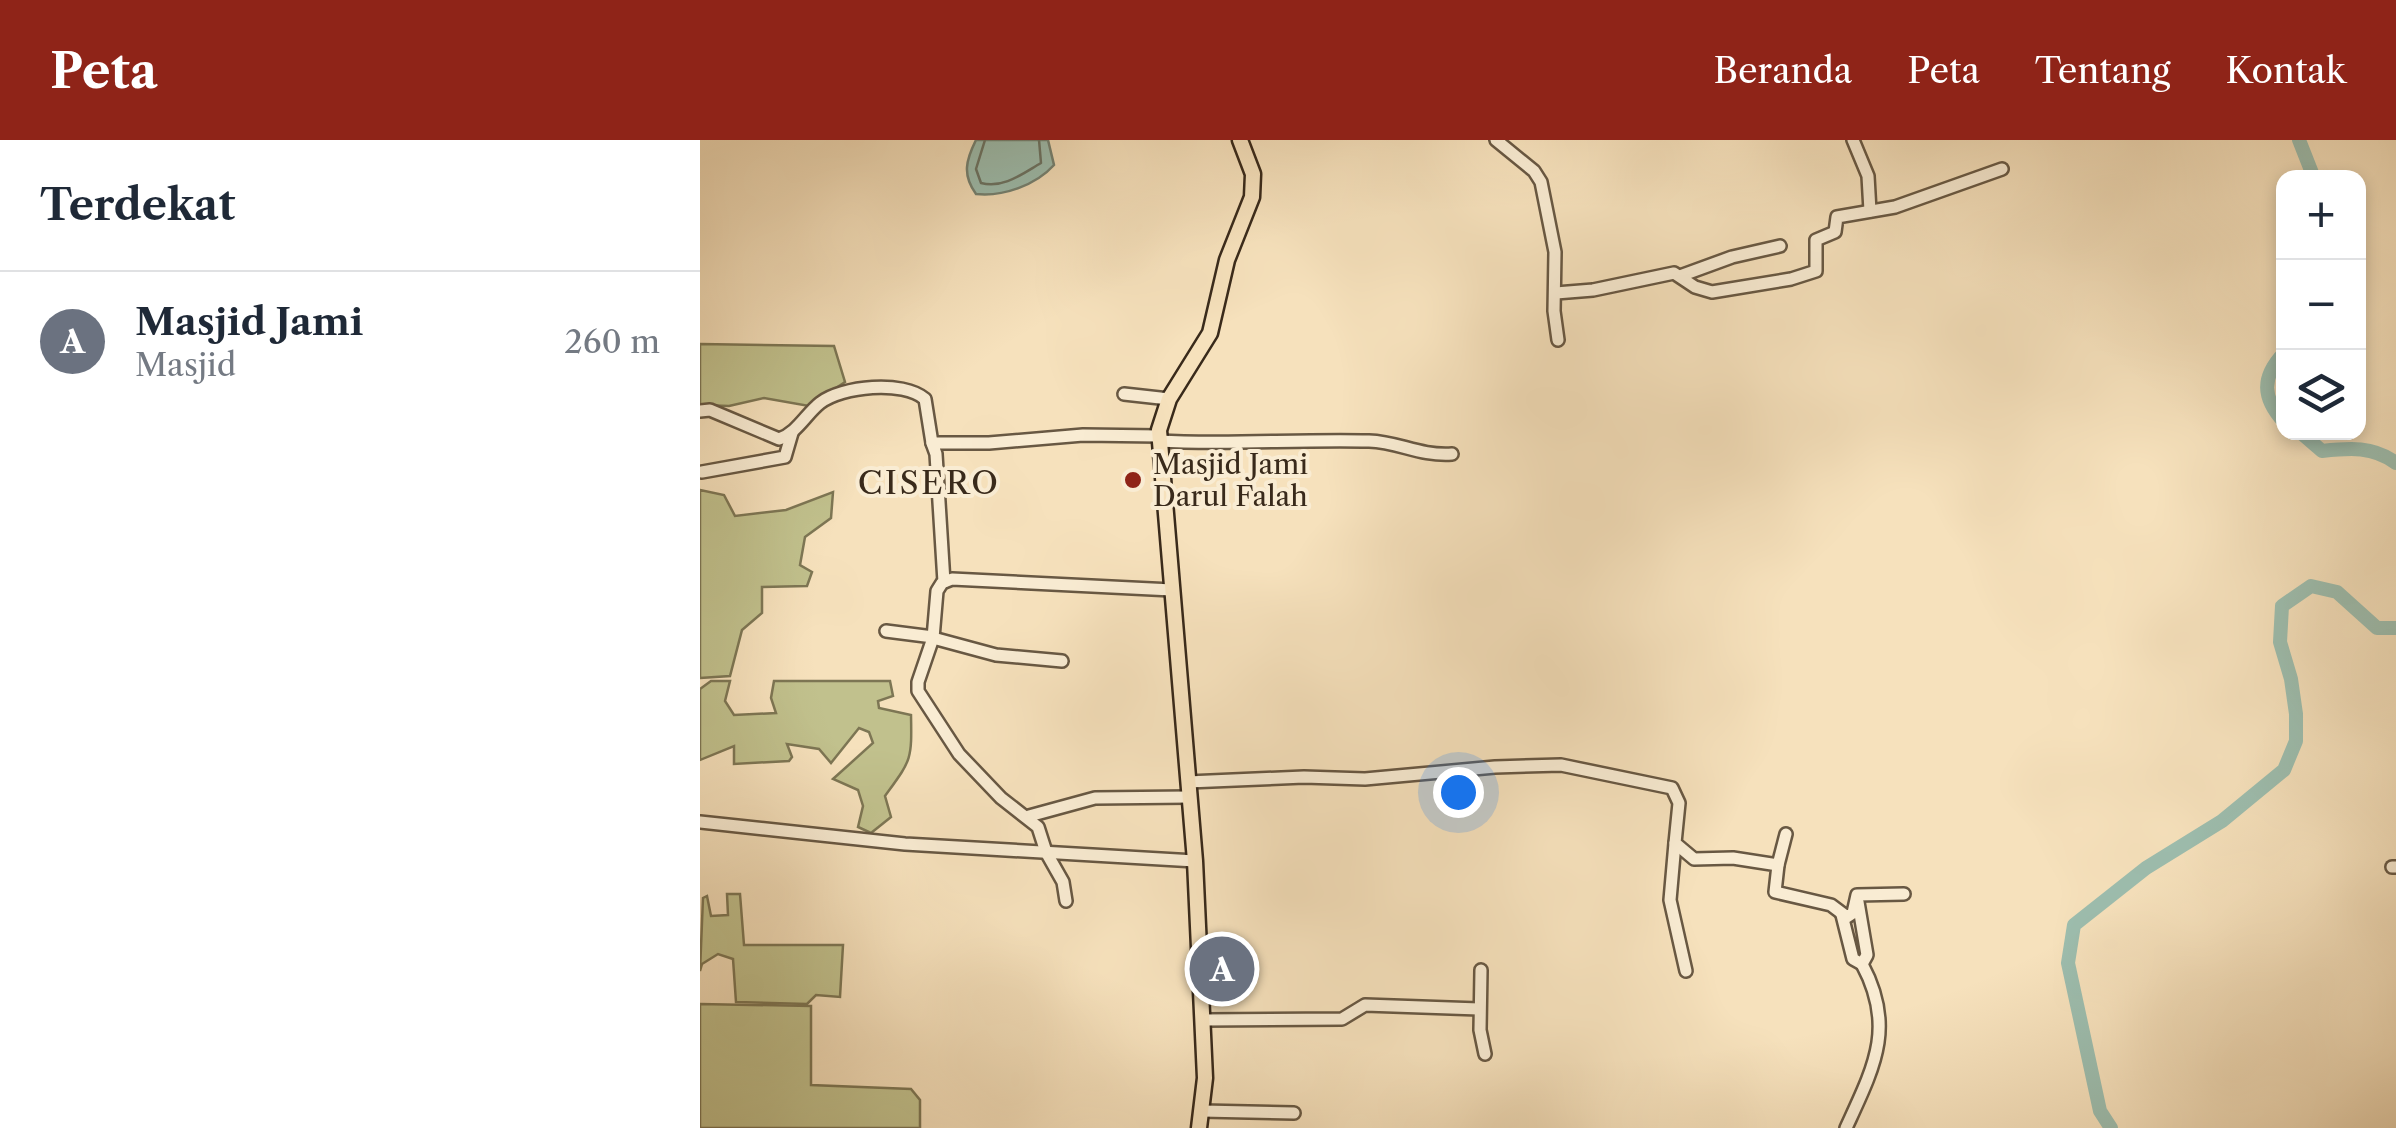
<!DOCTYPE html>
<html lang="id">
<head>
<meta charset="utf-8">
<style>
  :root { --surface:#fff; --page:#f6f6f7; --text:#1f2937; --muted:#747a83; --line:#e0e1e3; --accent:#8f2418 }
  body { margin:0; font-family:"Libre Caslon Text",serif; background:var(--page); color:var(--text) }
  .controls { position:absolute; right:30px; top:30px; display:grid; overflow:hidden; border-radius:20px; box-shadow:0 5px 15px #0003 }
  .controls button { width:90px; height:90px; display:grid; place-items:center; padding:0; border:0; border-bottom:2px solid var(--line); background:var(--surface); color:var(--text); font:50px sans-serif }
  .you { position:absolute; left:758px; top:652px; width:35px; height:35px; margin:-25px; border:8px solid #fff; border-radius:50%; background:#1a73e8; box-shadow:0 0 0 15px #1a73e833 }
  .badge { display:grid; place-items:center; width:65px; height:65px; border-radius:50%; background:var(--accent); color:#fff; font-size:32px; font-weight:700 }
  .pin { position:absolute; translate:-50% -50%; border:5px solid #fff; box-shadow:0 2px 10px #0006 }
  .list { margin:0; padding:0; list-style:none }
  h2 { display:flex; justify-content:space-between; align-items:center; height:130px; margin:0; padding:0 40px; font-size:42px }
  h2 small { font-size:32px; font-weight:400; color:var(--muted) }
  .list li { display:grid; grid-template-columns:65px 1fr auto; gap:30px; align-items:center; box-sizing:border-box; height:140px; padding:0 40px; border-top:2px solid var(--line) }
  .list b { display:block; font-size:38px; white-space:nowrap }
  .list p { margin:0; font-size:32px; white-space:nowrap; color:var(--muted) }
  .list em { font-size:32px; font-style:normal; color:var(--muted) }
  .icon { flex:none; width:55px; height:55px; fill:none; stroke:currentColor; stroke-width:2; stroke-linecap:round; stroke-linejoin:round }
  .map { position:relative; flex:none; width:1696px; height:988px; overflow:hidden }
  header { display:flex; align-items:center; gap:60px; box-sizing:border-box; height:140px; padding:0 50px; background:var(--accent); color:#fff }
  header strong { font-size:48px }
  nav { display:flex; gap:55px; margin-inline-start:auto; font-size:35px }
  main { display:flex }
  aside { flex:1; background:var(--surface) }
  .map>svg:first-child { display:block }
  .green { fill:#c1c18d; stroke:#7d7654; stroke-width:2.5 }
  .water { fill:#9dbeaf; stroke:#758374; stroke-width:2.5 }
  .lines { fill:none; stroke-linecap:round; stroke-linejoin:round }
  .shore { stroke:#6b7465; stroke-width:2.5 }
  .river { stroke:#9dbeaf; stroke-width:14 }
  .minor-casing { stroke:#685843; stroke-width:16 }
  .major-casing { stroke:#392a1b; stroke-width:19 }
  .minor { stroke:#f9ecd3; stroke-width:11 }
  .major { stroke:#f6e1bc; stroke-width:14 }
  .poi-dot { fill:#8f2418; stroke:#f9ecd3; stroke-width:4 }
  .labels { text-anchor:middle; stroke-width:8; stroke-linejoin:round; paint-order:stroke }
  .poi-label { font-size:28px; fill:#392a1b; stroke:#f9ecd3; text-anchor:start }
  .quarter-label { font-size:32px; letter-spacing:2.5px; fill:#392a1b; stroke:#f9ecd3 }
</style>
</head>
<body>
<header>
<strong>Peta</strong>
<nav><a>Beranda</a><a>Peta</a><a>Tentang</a><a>Kontak</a></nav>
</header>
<main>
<aside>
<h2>Terdekat<small></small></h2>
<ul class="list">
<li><span class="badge" style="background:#6b7280">A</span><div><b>Masjid Jami</b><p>Masjid</p></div><em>260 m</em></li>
</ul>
</aside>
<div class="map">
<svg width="1696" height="988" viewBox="0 0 1696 988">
  <rect width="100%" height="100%" fill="#f6e1bc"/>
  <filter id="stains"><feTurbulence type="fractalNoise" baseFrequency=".002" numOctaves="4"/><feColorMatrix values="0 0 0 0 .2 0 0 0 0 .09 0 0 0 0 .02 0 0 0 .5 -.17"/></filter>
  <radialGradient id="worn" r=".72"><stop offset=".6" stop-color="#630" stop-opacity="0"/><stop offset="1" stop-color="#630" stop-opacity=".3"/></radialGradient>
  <g class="green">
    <path d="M0,204L134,206L145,242L109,266L64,258L29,266L0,265Z"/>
    <path d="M0,350L24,355L35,376L86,370L133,352L131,378L105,397L100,425L112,432L107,446L62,447V473L42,490L30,536L0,538Z"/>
    <path d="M11,541H30L25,561L34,575L76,573L71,558L74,541H190L193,556L178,561L179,568L211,575C212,621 211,620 185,656L191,677L171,693L158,687L163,666L158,650L133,639L173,603L169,592L159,588L131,623L119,609L87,604L92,617L89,621L34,624V606L0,620V549Z"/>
    <path d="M27,754H40L44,805H143L140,857L116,855L107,864L36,862L33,819L18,814L2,824L0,831L3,758L7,756L11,776L28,775Z"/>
    <path d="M0,864L111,866V945L211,949L220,960V988H0Z"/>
  </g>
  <path class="water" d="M276,0H348L354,25C336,45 303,57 276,54C262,35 266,20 276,0Z"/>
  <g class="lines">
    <path class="shore" d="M285,0L276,29L281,43C303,49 322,34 341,23L339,0"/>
    <g class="river">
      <path d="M1599,0L1614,38"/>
      <path d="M1584,213C1561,237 1562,258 1584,282"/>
      <path d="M1600,292L1622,311C1650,308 1673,306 1696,323"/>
      <path d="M1411,988L1400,971L1368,823L1374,785L1446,728L1522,681L1584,630L1596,601V574L1591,539L1580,502L1582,466L1611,446L1637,452L1677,488H1696"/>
    </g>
    <defs>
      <g id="minor">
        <path d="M796,0L834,31L841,42L855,112L854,171L858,200"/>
        <path d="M1153,0L1168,36L1170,71"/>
        <path d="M980,136L1032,117L1080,106"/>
        <path d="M856,153L893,150L974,133L995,147L1012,152L1091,139L1116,131V100L1135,92L1137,77L1195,67L1302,29"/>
        <path d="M424,254L469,259"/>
        <path d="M0,271L10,270L79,299C97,293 106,274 120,263C142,246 203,240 225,259L232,303"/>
        <path d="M459,301C529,305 599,299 669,301C700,302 718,316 752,314"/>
        <path d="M2,332L85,317L92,293"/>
        <path d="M244,442L236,314L232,303H289L383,295L459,296"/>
        <path d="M186,491L233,497"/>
        <path d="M233,498L296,515L362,521"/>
        <path d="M488,642L604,637L665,639L795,627L861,625L972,648L979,663L975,703L994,719L1033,718L1078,725L1075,752L1131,765L1147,777L1153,773L1157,755L1204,754"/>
        <path d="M329,676L395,658L489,657"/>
        <path d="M0,682L205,704L495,721"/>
        <path d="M975,703L970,760L986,831"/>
        <path d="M1078,725L1086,694"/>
        <path d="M1692,727H1696"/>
        <path d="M366,761L363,742L346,712L338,687L301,658L259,614L218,551V542L233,498L237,451L242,443L252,439L472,450"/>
        <path d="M1142,775L1153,819L1162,824L1167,815L1158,762"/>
        <path d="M781,830L780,890L785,914"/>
        <path d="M503,880L642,879L665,865L779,869"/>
        <path d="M502,971L594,973"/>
        <path d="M1146,988C1174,927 1196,887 1162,824"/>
      </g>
      <path id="major" d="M499,988L505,938L495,721L459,290L469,259L510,193L527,120L552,57L553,34L540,0"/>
    </defs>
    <use href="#minor" class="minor-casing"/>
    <use href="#major" class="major-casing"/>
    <use href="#minor" class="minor"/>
    <use href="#major" class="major"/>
  </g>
  <circle class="poi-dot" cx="433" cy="340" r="10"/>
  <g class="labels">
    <g class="poi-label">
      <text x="453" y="334">Masjid Jami<tspan x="453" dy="32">Darul Falah</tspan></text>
    </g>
    <g class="quarter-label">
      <text x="229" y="354">CISERO</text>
    </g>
  </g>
  <rect width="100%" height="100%" filter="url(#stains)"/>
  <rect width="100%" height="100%" fill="url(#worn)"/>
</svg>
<div class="controls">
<button>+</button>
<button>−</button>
<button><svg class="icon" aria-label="layers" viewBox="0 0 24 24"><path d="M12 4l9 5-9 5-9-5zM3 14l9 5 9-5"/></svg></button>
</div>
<div class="you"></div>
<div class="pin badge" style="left:522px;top:829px;background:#6b7280">A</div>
</div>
</main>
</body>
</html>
